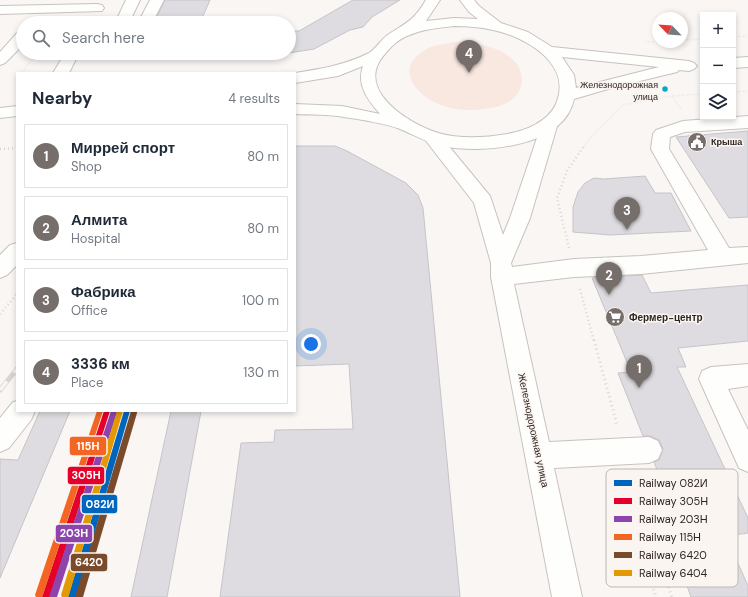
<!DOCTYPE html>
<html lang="en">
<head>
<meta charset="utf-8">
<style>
  :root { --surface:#fff; --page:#f6f6f7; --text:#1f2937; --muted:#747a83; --line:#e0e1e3; --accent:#766e6a }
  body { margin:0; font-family:"DM Sans",sans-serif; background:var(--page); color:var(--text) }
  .controls { position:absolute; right:12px; top:12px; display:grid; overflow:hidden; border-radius:0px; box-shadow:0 2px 6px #0003 }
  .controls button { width:36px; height:36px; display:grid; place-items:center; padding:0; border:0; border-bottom:1px solid var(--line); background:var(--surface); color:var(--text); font:20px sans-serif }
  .compass { position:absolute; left:652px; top:12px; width:36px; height:36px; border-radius:50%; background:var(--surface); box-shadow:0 2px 6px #0003; rotate:295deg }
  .you { position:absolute; left:311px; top:344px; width:14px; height:14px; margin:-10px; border:3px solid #fff; border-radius:50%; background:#1a73e8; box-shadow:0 0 0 6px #1a73e833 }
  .badge { display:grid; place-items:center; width:26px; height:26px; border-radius:50%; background:var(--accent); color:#fff; font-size:13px; font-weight:700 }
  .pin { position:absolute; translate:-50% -33px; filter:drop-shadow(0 1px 2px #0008) }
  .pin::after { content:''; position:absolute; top:21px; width:14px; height:12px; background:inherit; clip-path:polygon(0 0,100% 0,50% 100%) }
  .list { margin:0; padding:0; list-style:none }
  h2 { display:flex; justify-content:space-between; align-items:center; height:52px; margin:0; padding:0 16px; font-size:17px }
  h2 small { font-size:13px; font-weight:400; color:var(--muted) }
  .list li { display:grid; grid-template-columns:26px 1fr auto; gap:12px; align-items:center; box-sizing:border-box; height:64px; margin:0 8px 8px; padding:0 8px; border:1px solid var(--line); border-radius:0px }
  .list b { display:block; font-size:15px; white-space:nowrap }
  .list p { margin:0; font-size:13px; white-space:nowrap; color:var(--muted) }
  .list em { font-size:13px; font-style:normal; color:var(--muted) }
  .icon { flex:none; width:22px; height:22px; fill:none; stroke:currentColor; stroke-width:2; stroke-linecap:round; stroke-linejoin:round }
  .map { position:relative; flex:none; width:748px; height:597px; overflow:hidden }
  .search { position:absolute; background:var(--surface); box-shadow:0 2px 6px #0003; left:16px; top:16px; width:280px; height:44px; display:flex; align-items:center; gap:10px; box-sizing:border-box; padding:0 14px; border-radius:22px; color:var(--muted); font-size:15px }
  .panel { position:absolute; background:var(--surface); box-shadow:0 2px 6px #0003; left:16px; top:72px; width:280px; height:340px; border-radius:0px }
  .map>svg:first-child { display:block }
  .green { fill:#f9e8e0 }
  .building { fill:#dedce0; stroke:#c5c4c8 }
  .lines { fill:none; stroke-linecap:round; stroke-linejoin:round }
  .minor-casing { stroke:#c8c2bf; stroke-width:2 }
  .major-casing { stroke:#c8c2bf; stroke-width:2 }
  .path-far2 { stroke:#d8d7d5; stroke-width:1.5; stroke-dasharray:0.5 2; stroke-linecap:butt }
  .path-far1 { stroke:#d8d7d5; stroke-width:2.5; stroke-dasharray:1 3; stroke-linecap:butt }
  .path { stroke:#d8d7d5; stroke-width:3; stroke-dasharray:1 3.5; stroke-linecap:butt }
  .minor { fill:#fefefd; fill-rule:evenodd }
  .major { fill:#fefefd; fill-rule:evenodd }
  .rail-casing { stroke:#d6d5d5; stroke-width:5 }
  .rail { stroke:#fbf5f2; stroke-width:3.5; stroke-dasharray:11; stroke-linecap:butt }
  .rail-1-casing { stroke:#fbf5f2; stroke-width:3 }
  .rail-2-casing { stroke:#fbf5f2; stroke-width:3 }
  .rail-3-casing { stroke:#fbf5f2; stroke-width:3 }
  .rail-4-casing { stroke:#fbf5f2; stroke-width:3 }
  .rail-5-casing { stroke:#fbf5f2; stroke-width:3 }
  .rail-6-casing { stroke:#fbf5f2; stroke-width:3 }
  .rail-1 { fill:#0065bd; fill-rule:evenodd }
  .rail-2 { fill:#e4002b; fill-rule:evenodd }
  .rail-3 { fill:#8e44ad; fill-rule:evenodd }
  .rail-4 { fill:#f26522; fill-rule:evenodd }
  .rail-5 { fill:#7a4b2a; fill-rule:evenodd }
  .rail-6 { fill:#e39903; fill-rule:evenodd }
  .bus-dot { fill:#00a9ce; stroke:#fbf5f2; stroke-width:1.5 }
  .labels { text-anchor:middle; stroke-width:3; stroke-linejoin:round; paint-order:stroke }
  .bus-label { font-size:9px; fill:#2f2520; stroke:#fbf5f2; text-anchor:end }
  .far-poi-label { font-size:9px; font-weight:bold; fill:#2f2520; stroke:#fbf5f2; text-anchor:start }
  .poi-label { font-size:10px; font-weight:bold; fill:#2f2520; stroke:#fbf5f2; text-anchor:start }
  .street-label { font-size:10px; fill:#2f2520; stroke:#fbf5f2 }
  .key { fill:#fbf5f2; stroke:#beb7b3; stroke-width:1 }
  .key-label { font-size:11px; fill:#2f2520 }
  .line-badge { stroke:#fbf5f2; stroke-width:1.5 }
  .badge-label { font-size:11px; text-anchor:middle; font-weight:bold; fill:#fff }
</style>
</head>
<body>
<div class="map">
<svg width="748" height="597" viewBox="0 0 748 597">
  <rect width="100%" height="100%" fill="#f9f6f4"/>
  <path class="green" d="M455,42C472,43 489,44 504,53C532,69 526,101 495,107C477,111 457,112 439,104C417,95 394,70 423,51C432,45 444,44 455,42Z"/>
  <g class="building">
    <path d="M165,0H210L200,23H154Z"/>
    <path d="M353,0H400L372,17L363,27L350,30L314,49L289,53V31H299Z"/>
    <path d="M748,131V217L729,218L676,137Z"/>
    <path d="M295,146H335L347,151L406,183L418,195L423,208L460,597H220L241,443L274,442L275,430L353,429L349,364L295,366Z"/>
    <path d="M645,176L655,193H671L691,231L610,235L573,232V207L578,192L585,183L594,178L604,179Z"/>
    <path d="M642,275L651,293L748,285V341L678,348L686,367H677L748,518V533L726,536L748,586V597H691L671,542L685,541L654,462L659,460L663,449L659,440L650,436H643L618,373L631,372L592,278Z"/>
    <path d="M40,411H70L0,578V459L18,460Z"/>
    <path d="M171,411H201L167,597H131Z"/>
  </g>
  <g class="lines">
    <defs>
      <g id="minor">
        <path d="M126,0H140L129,23H115Z"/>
        <path d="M150,0H164L152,23H138Z"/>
        <path d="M97,4L102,5L104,8L102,11L0,14V6Z"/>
        <path d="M23,31V45L5,63L0,65V52L18,32Z"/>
        <path d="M65,53H79L69,73H53Z"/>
        <path d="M748,116V128L685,132L670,137L669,149L729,248L748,247V263L641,274L574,277L514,284L549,442L649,437L658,441L662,450L658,459L649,463L554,468L582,597H552L491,277V263L474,203L423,137L426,133L432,131L438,133L490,196L503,235L510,218L542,123L544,119L550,117L556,119L558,123L530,218L511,263L512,267L574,259L641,256L708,250L651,149L653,134L656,130L683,121Z"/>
        <path d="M17,243V265L7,275L0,278V255L10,245Z"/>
        <path d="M748,364V386L728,389L748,430V472L739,468L699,379L702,371L711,367Z"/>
        <path d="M17,401V411H35L31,420L9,448L0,452V418L13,402Z"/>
      </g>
      <g id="major">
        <path d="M426,0H440L426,21L454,18L478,19L469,12L460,0H474L479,6L501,23L528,32L552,47L689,61L694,63L697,66L694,69L689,71L679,70L677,72L615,87L574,99C564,148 481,154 442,146C425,142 415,135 400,129C387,124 359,119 344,117C328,114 311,115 295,114V104L342,106L380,114C368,100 356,85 363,66L338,76L295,83V73C321,69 345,65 369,53C376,49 381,39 389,34C408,22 414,20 426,0ZM454,26C467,26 480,27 493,30C526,37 573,64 556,104C548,122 525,131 507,134C484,138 459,139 438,133C409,124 354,90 384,55C391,47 397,40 407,36C422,29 438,28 454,26ZM562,57L659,67L576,88L574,75Z"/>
        <path d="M748,57V67L733,68V58Z"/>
        <path d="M17,106V116L0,118V108Z"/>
      </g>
    </defs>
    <use href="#minor" class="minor-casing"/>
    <use href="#major" class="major-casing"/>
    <g class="path-far2">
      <path d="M733,37L748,36"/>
      <path d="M682,40L703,39"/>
      <path d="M646,42H658"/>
      <path d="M21,73L38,53"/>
      <path d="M733,92L748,91"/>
      <path d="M672,96L681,109"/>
      <path d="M584,147L590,138L623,105L672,96L703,94"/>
    </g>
    <g class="path-far1">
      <path d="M0,149L17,148"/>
      <path d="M569,248L557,198L567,171L584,146"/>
      <path d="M580,289L594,341"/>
      <path d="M0,314L17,294"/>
    </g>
    <g class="path">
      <path d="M594,340L617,425"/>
      <path d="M632,476L672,597"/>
      <path d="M620,477L656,597"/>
    </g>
    <use href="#minor" class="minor"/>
    <use href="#major" class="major"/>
    <defs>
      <path id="rail" d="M0,390L17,369"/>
    </defs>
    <use href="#rail" class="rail-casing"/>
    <use href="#rail" class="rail"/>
    <defs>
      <path id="rail-1" d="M124,411H130L76,597H68Z"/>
      <path id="rail-2" d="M104,411H110L50,597H42Z"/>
      <path id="rail-3" d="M111,411H117V413L57,597H49Z"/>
      <path id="rail-4" d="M97,411H103L43,595L42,597H36L35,595Z"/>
      <path id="rail-5" d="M131,411H137V413L83,597H75Z"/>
      <path id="rail-6" d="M117,411H123L69,595L68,597H62L61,595Z"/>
    </defs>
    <use href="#rail-1" class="rail-1-casing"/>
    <use href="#rail-2" class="rail-2-casing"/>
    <use href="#rail-3" class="rail-3-casing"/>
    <use href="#rail-4" class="rail-4-casing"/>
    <use href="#rail-5" class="rail-5-casing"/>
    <use href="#rail-6" class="rail-6-casing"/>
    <use href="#rail-1" class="rail-1"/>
    <use href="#rail-2" class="rail-2"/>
    <use href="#rail-3" class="rail-3"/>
    <use href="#rail-4" class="rail-4"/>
    <use href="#rail-5" class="rail-5"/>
    <use href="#rail-6" class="rail-6"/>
  </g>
  <defs>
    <symbol id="civic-disc" viewBox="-11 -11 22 22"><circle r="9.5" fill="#766e6a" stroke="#fbf5f2"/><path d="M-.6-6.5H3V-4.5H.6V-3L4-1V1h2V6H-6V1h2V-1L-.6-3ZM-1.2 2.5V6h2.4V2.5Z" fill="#fff"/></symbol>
    <symbol id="supermarket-disc" viewBox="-11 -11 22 22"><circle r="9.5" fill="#766e6a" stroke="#fbf5f2"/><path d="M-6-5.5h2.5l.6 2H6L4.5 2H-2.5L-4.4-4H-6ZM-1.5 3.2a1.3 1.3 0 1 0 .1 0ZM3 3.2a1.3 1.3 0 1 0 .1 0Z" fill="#fff"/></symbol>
  </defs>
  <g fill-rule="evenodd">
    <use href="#civic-disc" x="686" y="131" width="22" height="22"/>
    <use href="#supermarket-disc" x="604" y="306" width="22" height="22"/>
  </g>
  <circle class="bus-dot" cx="665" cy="89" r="3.5"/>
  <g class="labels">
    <g class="bus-label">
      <text x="658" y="88">Железнодорожная<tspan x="658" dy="12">улица</tspan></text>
    </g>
    <g class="far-poi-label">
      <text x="711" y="145">Крыша</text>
    </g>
    <g class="poi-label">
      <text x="629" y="321">Фермер-центр</text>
    </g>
    <g class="street-label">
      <text transform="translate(534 430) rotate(78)" y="4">Железнодорожная улица</text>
    </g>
  </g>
  <rect x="606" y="469" width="132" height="118" rx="6" class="key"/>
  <rect x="614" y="480" width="18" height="6" fill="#0065bd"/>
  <rect x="614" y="498" width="18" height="6" fill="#e4002b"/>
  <rect x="614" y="516" width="18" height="6" fill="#8e44ad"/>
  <rect x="614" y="534" width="18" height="6" fill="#f26522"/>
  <rect x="614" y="552" width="18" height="6" fill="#7a4b2a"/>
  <rect x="614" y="570" width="18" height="6" fill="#e39903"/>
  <g class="key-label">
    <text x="639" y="487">Railway 082И</text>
    <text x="639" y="505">Railway 305Н</text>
    <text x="639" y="523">Railway 203Н</text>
    <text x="639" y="541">Railway 115Н</text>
    <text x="639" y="559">Railway 6420</text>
    <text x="639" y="577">Railway 6404</text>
  </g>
  <g class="line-badge">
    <rect x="69" y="436" width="38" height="20" rx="4" fill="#f26522"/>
    <rect x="67" y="466" width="38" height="19" rx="4" fill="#e4002b"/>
    <rect x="81" y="494" width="37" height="20" rx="4" fill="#0065bd"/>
    <rect x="55" y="524" width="38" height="19" rx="4" fill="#8e44ad"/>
    <rect x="70" y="553" width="38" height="19" rx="4" fill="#7a4b2a"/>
  </g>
  <g class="badge-label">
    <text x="88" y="450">115Н</text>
    <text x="86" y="479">305Н</text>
    <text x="100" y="508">082И</text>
    <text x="74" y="537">203Н</text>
    <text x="89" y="566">6420</text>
  </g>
</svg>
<div class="controls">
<button>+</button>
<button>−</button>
<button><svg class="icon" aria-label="layers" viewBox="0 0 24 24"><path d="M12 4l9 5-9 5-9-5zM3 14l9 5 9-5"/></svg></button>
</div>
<svg class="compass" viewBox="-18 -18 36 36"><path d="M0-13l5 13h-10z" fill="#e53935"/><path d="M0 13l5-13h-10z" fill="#747a83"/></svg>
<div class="you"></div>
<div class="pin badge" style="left:639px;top:388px">1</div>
<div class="pin badge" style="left:609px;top:295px">2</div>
<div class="pin badge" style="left:627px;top:230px">3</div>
<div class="pin badge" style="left:469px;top:73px">4</div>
<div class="search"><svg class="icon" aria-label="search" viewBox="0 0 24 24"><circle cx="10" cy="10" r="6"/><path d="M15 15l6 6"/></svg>Search here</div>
<section class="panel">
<h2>Nearby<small>4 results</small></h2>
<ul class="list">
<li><span class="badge">1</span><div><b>Миррей спорт</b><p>Shop</p></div><em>80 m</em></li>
<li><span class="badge">2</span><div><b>Алмита</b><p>Hospital</p></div><em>80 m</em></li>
<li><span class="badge">3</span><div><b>Фабрика</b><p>Office</p></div><em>100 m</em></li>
<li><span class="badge">4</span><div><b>3336 км</b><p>Place</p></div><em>130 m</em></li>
</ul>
</section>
</div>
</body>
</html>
